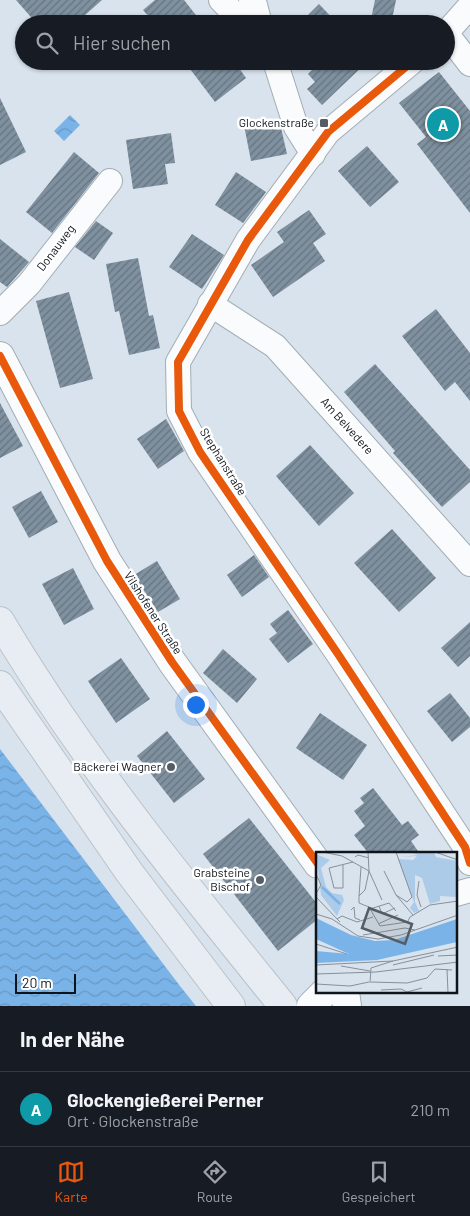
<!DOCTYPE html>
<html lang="de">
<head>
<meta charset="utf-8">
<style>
  :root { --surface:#171b24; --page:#20242c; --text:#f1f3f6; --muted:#9ea1a6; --line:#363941; --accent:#ea580c }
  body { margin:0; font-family:Barlow,sans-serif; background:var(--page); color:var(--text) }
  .scale { position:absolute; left:15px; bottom:12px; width:61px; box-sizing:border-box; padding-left:5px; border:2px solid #0e141b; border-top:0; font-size:14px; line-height:18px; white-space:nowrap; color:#0e141b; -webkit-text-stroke:4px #fff; paint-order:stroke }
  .you { position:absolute; left:195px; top:704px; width:18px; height:18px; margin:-12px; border:4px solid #fff; border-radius:50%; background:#1a73e8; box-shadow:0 0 0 8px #1a73e833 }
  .badge { display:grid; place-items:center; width:32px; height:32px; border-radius:50%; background:var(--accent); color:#fff; font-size:16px; font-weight:700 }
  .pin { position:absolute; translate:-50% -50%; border:2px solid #fff; box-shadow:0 1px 5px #0006 }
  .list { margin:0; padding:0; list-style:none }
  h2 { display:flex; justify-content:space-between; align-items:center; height:65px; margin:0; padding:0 20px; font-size:21px }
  h2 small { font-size:16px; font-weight:400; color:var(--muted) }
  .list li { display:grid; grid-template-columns:32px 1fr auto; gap:15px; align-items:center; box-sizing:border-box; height:75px; padding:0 20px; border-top:1px solid var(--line) }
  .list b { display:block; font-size:19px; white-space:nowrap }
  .list p { margin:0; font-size:16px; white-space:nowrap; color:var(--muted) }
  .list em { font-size:16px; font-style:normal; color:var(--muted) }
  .icon { flex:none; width:28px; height:28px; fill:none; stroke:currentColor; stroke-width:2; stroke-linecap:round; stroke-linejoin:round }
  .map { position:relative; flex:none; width:470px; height:1006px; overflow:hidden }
  .search { position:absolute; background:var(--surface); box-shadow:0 1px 4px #0004; left:15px; right:15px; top:15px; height:55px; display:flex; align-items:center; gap:12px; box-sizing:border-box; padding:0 18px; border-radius:28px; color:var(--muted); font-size:19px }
  .sheet { height:140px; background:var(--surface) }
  nav { display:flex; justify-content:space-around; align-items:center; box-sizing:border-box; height:70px; border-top:1px solid var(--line); background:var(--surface); font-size:14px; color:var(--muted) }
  nav a { display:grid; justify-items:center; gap:2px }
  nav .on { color:var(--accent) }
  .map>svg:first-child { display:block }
  .water { fill:url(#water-waves) }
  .building { fill:url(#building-hatch) }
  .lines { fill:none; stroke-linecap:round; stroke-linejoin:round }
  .minor-casing { stroke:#a4adb5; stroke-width:26 }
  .tertiary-casing { stroke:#a4adb5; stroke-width:30 }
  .primary-casing { stroke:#bcc1c7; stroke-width:30 }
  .minor { stroke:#f9fbfc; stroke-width:24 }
  .tertiary { stroke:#f9fbfc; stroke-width:28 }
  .primary { stroke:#e7edf3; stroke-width:28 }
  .cycleway-casing { stroke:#fff; stroke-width:11 }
  .cycleway { stroke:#e8590c; stroke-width:8 }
  .poi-dot { fill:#555c64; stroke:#fff; stroke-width:2 }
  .labels { text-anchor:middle; stroke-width:5; stroke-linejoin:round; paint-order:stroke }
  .poi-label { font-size:12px; fill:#0e141b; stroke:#fff; text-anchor:end }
  .street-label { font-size:12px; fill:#0e141b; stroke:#fff }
  .inset-river { fill:none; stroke:#7ab3e7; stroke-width:2.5 }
  .inset-road { fill:none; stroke:#879099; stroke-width:1 }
  .view { fill:#555c64; fill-opacity:0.15; stroke:#555c64; stroke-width:2.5 }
  .inset-edge { fill:none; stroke:#0e141b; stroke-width:2.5 }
</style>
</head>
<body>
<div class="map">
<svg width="470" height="1006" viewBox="0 0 470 1006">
  <defs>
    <pattern id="water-waves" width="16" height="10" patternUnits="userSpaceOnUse" patternTransform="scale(1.25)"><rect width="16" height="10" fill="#7ab3e7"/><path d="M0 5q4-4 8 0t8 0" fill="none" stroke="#6899c6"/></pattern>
    <pattern id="building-hatch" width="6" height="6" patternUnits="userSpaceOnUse" patternTransform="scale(1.25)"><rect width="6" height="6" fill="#7f909f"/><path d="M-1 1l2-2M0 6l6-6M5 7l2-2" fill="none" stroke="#667481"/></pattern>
  </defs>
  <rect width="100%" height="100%" fill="#d8e3ed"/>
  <g class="water">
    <path d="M70,115L80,125L64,141L54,131Z"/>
    <path d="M0,749L180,986L196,1006H0Z"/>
  </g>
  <g class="building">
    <path d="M16,0H102L75,24H37Z"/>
    <path d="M155,0H184L203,24H155L143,10Z"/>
    <path d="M375,0H396L391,24H370Z"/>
    <path d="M319,4L338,24H299Z"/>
    <path d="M184,61H234L246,78L215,102Z"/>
    <path d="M321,61H368L322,105L307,89L315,82L308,74Z"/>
    <path d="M439,72L470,111V213L417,144L426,137L399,103Z"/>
    <path d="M0,98L26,152L0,165Z"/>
    <path d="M279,119L287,154L251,161L244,125Z"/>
    <path d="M171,133L175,163L165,164L168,184L133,189L126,140Z"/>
    <path d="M367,146L399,182L370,207L338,171Z"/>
    <path d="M74,152L99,173L52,233L26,212Z"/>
    <path d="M236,172L266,192L243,223L215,205Z"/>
    <path d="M309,210L326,234L313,243L325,261L273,297L251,265L284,242L277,232Z"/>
    <path d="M96,221L113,233L94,260L75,247Z"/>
    <path d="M192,234L224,255L202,289L169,267Z"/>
    <path d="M0,239L29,262L7,287L0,282Z"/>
    <path d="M138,258L149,316L153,315L160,348L129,355L119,311L115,312L106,264Z"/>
    <path d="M69,292L93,379L60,388L36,301Z"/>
    <path d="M436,309L470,353V401L455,382L445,391L402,336Z"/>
    <path d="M375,364L470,470V482L442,507L393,453L395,451L344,392Z"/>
    <path d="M0,403L23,446L0,458Z"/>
    <path d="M166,419L184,451L158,469L137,439Z"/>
    <path d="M310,445L354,493L319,526L276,476Z"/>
    <path d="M41,491L58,522L29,538L12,507Z"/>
    <path d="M392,529L436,578L399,612L354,563Z"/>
    <path d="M254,555L269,577L242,597L227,575Z"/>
    <path d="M157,561L180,599L158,612L134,575Z"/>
    <path d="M73,568L94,609L64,625L42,584Z"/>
    <path d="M288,610L313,644L288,663L269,639L277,633L270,624Z"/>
    <path d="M470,622V656L458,667L441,648Z"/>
    <path d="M223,649L257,679L237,703L203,673Z"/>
    <path d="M121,658L150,699L116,723L88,681Z"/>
    <path d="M450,693L470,718V727L452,742L427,711Z"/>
    <path d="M320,713L367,745L343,780L296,748Z"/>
    <path d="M167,731L205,779L174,803L137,756Z"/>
    <path d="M373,788L402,825L408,821L419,835L411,841L420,854H369L354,835L365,826L354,811L364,803L360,798Z"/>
    <path d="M249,818L318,905V919L278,951L203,854Z"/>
  </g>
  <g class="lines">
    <defs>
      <g id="minor">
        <path d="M221,0L244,24"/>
        <path d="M251,0L255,5L260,24"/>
        <path d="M446,33L470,64"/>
        <path d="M446,33L470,6"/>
        <path d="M275,61L296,127L313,154"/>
        <path d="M413,61L328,132L248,240L178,362L179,411L200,452L338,654L465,847L470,863"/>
        <path d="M210,304L275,346L470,564"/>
        <path d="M0,313L29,284L110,181"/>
        <path d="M456,894L470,890"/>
      </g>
      <g id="tertiary">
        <path d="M0,356L107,561L172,662L318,864"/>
        <path d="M345,992L347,1006"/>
        <path d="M311,1006L325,992"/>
      </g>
      <g id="primary">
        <path d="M0,621C81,758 183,882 283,1006"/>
        <path d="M0,685L129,872L231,1006"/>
      </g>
    </defs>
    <use href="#minor" class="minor-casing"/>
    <use href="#tertiary" class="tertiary-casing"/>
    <use href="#primary" class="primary-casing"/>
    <use href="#minor" class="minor"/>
    <use href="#tertiary" class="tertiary"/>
    <use href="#primary" class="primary"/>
    <defs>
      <g id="cycleway">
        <path d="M413,61L328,132L248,240L178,362L179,411L200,452L338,654L465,847L470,863"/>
        <path d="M0,356L107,561L172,662L318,864"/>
      </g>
    </defs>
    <use href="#cycleway" class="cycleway-casing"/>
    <use href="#cycleway" class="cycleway"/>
  </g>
  <g class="poi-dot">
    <rect x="319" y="118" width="10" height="10" rx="2.5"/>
    <circle cx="171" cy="767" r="5"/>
    <circle cx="260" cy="880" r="5"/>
  </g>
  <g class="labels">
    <g class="poi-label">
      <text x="314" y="127">Glockenstraße</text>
      <text x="161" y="771">Bäckerei Wagner</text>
      <text x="250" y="877">Grabsteine<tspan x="250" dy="14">Bischof</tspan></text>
    </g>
    <g class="street-label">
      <text transform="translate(56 248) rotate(-53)" y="4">Donauweg</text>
      <text transform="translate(347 426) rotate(48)" y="4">Am Belvedere</text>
      <text transform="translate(223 462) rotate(58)" y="4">Stephanstraße</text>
      <text transform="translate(153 613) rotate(57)" y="4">Vilshofener Straße</text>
    </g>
  </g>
  <g transform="translate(316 852)">
    <rect width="141" height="141" fill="#d8e3ed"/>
    <path d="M93,0H118L120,5L141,9V45L124,44V49L114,52L106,26L99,23V50L103,59L98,61L94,56L98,50L82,7L97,8L101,4L84,5L102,3Z" fill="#accbe9"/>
    <path d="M0,2L14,8L5,16L10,35L16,41L26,43L28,48L21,64L5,43Z" fill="#accbe9"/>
    <path d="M0,66L35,83L59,89L78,88L141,67V90L61,108L0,111V99L33,102L0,87Z" fill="#7ab3e7"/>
    <path class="inset-river" d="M6,35L24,52M142,72L106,83L118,84L142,78"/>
    <path class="inset-road" d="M7,0L26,4L53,19L66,48M52,0L53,19L49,38L43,44V51L53,55L64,74L91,70M80,0L96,45L91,50L80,43L97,63M119,0L142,8M39,5L42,3L53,6M27,13V36H18L13,16L37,10M68,19L80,43M0,22L5,33L1,40M103,29L101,43L105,55M43,44L45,15M0,45L24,70M63,54L66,62L79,56M54,57L73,51L80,59M35,58L38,55L39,66L44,68M0,62L16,67L42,84L62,87L85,83L142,63M21,67L26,64L41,70L57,65M91,71L94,65L114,53L142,49M62,72L82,63M47,83L89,76L99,78M0,92L31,102M122,104L142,103M0,113L77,109L142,95M77,113L118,103M25,114L54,119M131,117L132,141M0,122L60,120L142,110M55,130L91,131L111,126L119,117L136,118M54,131L55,116L77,109M0,132L34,134L53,130M65,138L85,137L91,140L106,136M109,141H125"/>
    <path class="view" d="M53,56L96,72L89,92L46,76Z"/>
    <rect width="141" height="141" class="inset-edge"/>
  </g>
</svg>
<div class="scale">20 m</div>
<div class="you"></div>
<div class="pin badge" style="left:443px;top:124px;background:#0f9aa8">A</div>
<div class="search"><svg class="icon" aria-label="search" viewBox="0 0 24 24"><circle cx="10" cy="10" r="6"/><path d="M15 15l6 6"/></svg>Hier suchen</div>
</div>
<section class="sheet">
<h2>In der Nähe<small></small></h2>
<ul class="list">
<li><span class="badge" style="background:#0f9aa8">A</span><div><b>Glockengießerei Perner</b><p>Ort · Glockenstraße</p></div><em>210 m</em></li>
</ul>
</section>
<nav>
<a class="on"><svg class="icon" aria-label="map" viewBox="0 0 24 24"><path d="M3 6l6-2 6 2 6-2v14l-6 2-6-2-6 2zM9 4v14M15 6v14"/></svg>Karte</a>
<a><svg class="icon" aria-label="directions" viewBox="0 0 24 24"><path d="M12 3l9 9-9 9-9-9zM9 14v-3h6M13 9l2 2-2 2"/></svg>Route</a>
<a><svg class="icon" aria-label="saved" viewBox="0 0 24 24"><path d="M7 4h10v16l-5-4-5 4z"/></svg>Gespeichert</a>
</nav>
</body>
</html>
